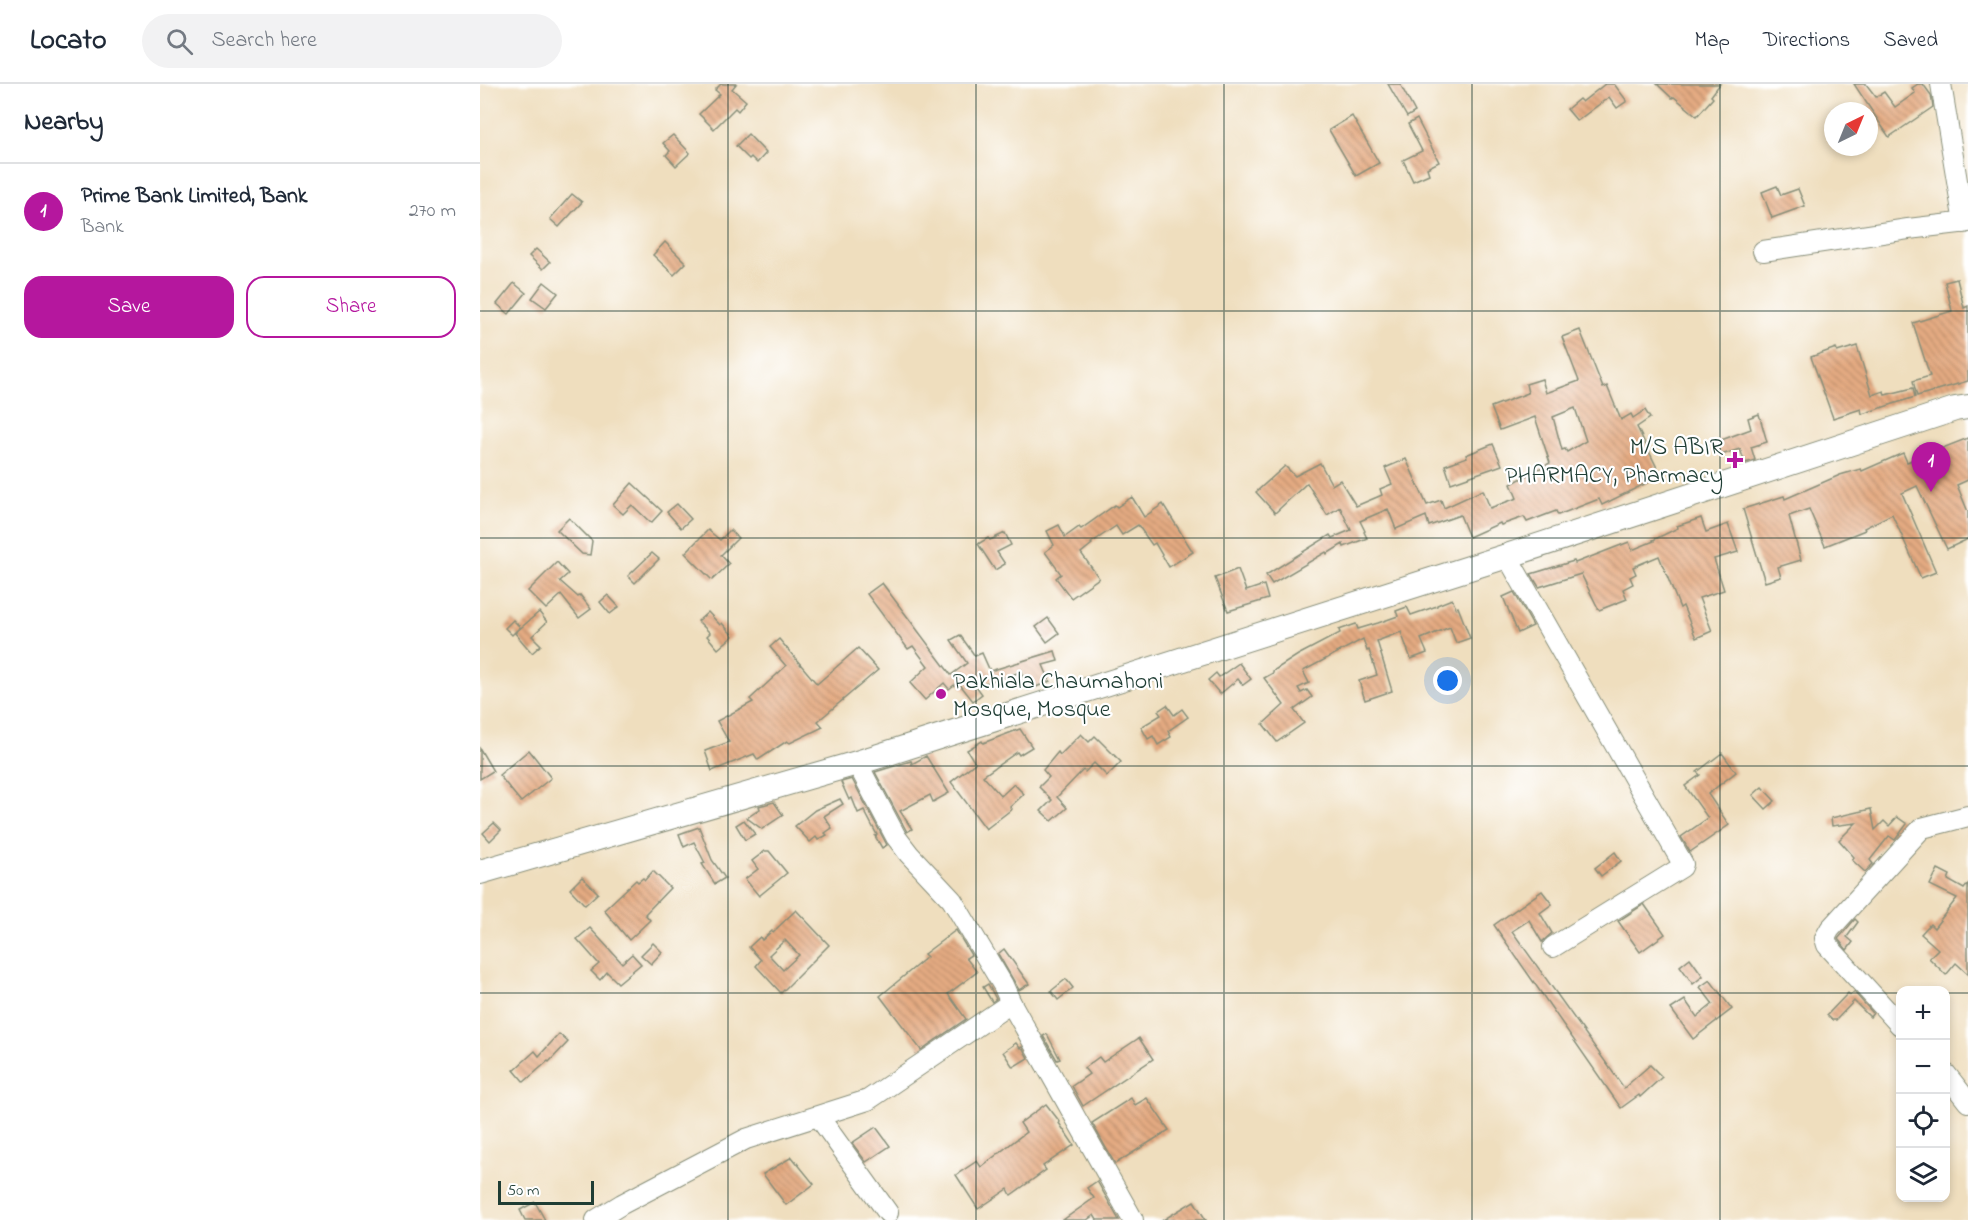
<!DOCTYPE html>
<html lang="en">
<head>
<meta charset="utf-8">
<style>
  :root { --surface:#fff; --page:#f2f2f3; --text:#1f2937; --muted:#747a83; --line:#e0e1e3; --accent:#b5179e }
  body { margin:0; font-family:"Indie Flower",sans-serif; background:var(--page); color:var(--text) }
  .controls { position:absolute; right:18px; bottom:18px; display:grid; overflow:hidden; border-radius:12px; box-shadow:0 3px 9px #0003 }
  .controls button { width:54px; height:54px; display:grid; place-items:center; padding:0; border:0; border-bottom:2px solid var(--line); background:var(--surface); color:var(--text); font:30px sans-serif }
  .compass { position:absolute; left:1344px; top:18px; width:54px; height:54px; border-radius:50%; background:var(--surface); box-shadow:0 3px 9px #0003; rotate:43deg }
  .scale { position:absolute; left:18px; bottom:15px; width:96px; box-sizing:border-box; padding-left:6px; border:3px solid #1f3d34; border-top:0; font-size:16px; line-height:21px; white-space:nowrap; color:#1f3d34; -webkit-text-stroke:4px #fff; paint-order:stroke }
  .you { position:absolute; left:968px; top:597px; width:21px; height:21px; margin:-15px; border:4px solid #fff; border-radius:50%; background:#1a73e8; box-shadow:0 0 0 9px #1a73e833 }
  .badge { display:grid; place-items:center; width:39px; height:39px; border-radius:50%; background:var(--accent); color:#fff; font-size:20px; font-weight:700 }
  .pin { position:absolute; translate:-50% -50px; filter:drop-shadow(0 2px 3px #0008) }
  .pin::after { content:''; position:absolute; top:32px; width:21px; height:18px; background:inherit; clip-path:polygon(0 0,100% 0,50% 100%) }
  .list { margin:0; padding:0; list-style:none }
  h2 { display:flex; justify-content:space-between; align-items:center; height:78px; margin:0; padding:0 24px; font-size:26px }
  h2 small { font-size:20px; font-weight:400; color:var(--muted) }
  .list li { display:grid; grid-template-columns:39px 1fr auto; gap:18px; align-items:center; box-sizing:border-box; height:96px; padding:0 24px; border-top:2px solid var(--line) }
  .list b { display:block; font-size:22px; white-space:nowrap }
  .list p { margin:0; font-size:20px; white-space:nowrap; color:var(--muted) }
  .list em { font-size:20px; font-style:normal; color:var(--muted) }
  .actions { display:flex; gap:12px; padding:18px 24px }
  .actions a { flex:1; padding:14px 0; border:2px solid var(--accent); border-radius:18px; text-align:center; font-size:21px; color:var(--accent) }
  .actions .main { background:var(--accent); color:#fff }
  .icon { flex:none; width:33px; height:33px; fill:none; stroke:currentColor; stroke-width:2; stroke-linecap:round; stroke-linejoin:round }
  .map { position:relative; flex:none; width:1488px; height:1136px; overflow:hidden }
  header { display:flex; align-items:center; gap:36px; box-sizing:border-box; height:84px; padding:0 30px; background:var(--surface); border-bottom:2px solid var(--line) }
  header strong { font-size:28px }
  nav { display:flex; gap:33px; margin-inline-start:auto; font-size:21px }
  .search { width:420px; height:54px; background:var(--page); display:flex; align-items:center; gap:15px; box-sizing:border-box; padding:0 21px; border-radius:33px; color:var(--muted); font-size:22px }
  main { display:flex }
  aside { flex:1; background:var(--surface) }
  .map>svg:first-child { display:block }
  .building { fill:url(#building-back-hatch); fill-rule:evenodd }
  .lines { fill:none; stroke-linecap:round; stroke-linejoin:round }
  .minor-casing { stroke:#878e79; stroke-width:22 }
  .major-casing { stroke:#878e79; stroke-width:26 }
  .minor { stroke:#fff; stroke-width:20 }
  .major { stroke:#fff; stroke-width:24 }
  .grid { fill:none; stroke:#1f3d34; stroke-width:1.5; stroke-opacity:0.55 }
  .poi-dot { fill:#b5179e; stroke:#fff; stroke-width:2 }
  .labels { text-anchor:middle; stroke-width:4.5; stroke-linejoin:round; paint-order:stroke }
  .poi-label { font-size:24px; fill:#1f3d34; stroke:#fff; text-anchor:end }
</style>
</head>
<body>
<header>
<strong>Locato</strong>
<div class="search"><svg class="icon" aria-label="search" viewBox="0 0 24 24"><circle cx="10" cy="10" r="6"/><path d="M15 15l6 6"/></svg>Search here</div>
<nav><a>Map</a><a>Directions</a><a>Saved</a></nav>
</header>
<main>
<aside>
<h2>Nearby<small></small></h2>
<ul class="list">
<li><span class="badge">1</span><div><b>Prime Bank Limited, Bank</b><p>Bank</p></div><em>270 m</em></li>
</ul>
<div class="actions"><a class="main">Save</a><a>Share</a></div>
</aside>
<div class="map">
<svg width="1488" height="1136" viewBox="0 0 1488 1136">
  <defs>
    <pattern id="building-back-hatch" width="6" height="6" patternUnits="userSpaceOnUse" patternTransform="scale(1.5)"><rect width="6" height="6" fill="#e5ab82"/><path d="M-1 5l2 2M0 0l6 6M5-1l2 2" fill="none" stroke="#b98c6b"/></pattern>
  </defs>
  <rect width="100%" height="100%" fill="#fff"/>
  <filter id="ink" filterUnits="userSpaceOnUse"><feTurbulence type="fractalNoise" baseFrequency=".0167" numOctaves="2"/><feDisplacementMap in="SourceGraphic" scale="12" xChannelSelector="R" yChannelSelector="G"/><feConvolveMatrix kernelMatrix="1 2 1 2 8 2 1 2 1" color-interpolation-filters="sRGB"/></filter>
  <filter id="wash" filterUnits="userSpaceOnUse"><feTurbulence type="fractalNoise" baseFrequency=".008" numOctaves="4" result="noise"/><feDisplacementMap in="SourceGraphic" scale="24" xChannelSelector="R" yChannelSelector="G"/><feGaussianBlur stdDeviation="1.35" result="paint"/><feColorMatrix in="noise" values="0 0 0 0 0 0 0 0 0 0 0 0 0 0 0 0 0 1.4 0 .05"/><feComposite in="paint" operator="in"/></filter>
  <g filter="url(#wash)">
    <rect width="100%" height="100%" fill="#efdebe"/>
    <g id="blocks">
      <g class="building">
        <path d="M241,0H256L252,5L266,17L258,27L255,24L234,45L219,30L240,10L235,6Z"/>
        <path d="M908,0H920L935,28L927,33Z"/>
        <path d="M1125,0H1134L1147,17L1137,24L1129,13L1097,37L1087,25L1099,15L1102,18Z"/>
        <path d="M1177,0H1240L1231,12L1233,14L1217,32L1194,13L1192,14Z"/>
        <path d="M1374,0H1386L1396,13L1404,8L1415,23L1435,9L1432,4L1438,0H1443L1451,11L1453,23L1409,53Z"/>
        <path d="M872,32L899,79L876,92L849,46Z"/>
        <path d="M937,35L959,78L947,84L949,90L933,97L923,76L942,67L928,40Z"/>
        <path d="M268,50L286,69L277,79L271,73L269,75L256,62Z"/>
        <path d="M193,51L210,69L196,82L186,71L190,67L183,59Z"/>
        <path d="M1297,102L1301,111L1318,105L1325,122L1292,134L1282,108Z"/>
        <path d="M92,110L102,118L79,143L70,135Z"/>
        <path d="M185,158L206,179L194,191L173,171Z"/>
        <path d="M56,165L70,178L63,185L49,172Z"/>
        <path d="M1477,195L1484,224L1488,222V297L1437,312L1433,297L1450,292L1433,239L1472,227L1465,198Z"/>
        <path d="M64,198L78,209L66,224L52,214Z"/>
        <path d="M34,199L46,209L29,230L17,220Z"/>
        <path d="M1100,246L1123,304L1127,302L1141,336L1151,330L1153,334L1165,326L1170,334L1157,343L1181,392L1122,421L1119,415L1078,431L1076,427L1047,438L1044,433L1021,441L1020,439L989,453L980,431L949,442L946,432L916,445L908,425L880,437L885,447L884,448L887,454L864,463L863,460L847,470L846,468L792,500L786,491L850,451L852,454L871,446L860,423L847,431L827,399L795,429L776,408L805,382L815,392L840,379L852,401L860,396L876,422L902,411L900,405L912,400L905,384L926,375L947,421L961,416L964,424L1003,406L1010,424L1037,414L1031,400L1070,379L1055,333L1020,346L1011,323L1048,309L1046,300L1062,295L1066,309L1099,297L1082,253ZM1095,324L1106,357L1087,368L1085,365L1082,366L1073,333Z"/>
        <path d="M1377,262L1392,311L1404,307L1405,311L1433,304L1435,313L1382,330L1381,325L1353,334L1331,273L1356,264L1357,268Z"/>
        <path d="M1279,330L1287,358L1271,363L1275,376L1265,379L1260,365L1241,371L1236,358L1271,345L1268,334Z"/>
        <path d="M1488,354V396L1477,401L1488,428V455L1467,465L1437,402L1422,409L1456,488L1441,494L1412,430L1384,444L1385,446L1345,462L1329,425L1309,432L1321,476L1298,483L1301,493L1285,498L1263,425L1304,412L1305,415L1360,391L1381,385L1382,387L1423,369L1427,378Z"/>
        <path d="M1013,360L1022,381L971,399L965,381L987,373L986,371Z"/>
        <path d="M152,399L182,427L171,439L152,421L143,430L133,421Z"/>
        <path d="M652,413L664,433L683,420L713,468L689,483L675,459L672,461L658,441L642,451L636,442L611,459L612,460L601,469L619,494L591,514L576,494L581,490L565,468L574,461L567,447L579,441L585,453L599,443L601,445L635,421L637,423Z"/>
        <path d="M197,420L211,435L201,444L187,428Z"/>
        <path d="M89,434L112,457L110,471L102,470L77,446Z"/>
        <path d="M1221,434L1226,448L1248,440L1258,468L1234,475L1244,506L1219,514L1232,547L1216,554L1203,522L1200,524L1179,472L1153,483L1156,490L1150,493L1153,500L1143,505L1147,515L1119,526L1101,490L1059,503L1051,490L1094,477L1095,479L1149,458L1152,466L1174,457L1173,456L1198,444L1197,442Z"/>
        <path d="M228,446L240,456L250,446L258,454L241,471L249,480L232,496L205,469Z"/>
        <path d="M525,449L531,461L517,468L525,480L515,486L498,460L508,454L510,456Z"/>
        <path d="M172,469L179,475L155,499L148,492Z"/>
        <path d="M77,478L88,490L80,497L98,513L100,511L111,525L99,534L81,511L66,525L48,507Z"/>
        <path d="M758,485L766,507L784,501L788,515L748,527L735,494Z"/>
        <path d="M402,499L471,591L487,579L471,556L480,551L495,572L502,569L510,587L575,567L578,577L563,581L570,597L549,606L541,588L496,602L502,610L493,617L478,598L469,605L464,599L445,616L430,599L448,582L433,562L428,565L387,510Z"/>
        <path d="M1034,508L1053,542L1038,549L1023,513Z"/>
        <path d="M128,511L139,523L130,530L120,518Z"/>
        <path d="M972,515L976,524L978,523L990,554L976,559L970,543L941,555L947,569L931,575L921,548L897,557L912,607L885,616L879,597L897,591L889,566L887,567L883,555L823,587L829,599L818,604L821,609L827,606L832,613L814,626L824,639L797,658L783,640L804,621L784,594L793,589V587L818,571L860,549L859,546L876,540L878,545L898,539L918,532L916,527L927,523L931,531L957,522V521Z"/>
        <path d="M59,528L67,538L52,552L61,561L52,569L35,549Z"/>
        <path d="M228,528L240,541L242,539L253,552L238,565L227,552L230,549L218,537Z"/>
        <path d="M568,534L579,549L567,558L556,543Z"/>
        <path d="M33,536L40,543L32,551L25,544Z"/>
        <path d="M299,555L337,600L378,564L398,586L338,637L343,643L310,659L307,657L278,676L274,670L232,687L225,667L249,658L237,637L273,618L270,615L306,582L290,563Z"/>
        <path d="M759,579L771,595L763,601L758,595L740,610L728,596L736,589L739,593Z"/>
        <path d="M687,621L694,631L702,625L708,633L688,647L691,653L678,661L673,652L668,655L661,643L681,631L678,627Z"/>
        <path d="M540,645L552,663L539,671L537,668L503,692L521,712L534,700L544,710L530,723L532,725L506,745L471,698L495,679L487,666L502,657L503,659Z"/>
        <path d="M601,650L609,658L615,652L641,678L627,692L614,679L605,688L603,686L577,713L587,724L572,737L561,727L572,716L559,703L569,693L563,686L578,668L580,671Z"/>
        <path d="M0,665L13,687L0,695Z"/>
        <path d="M49,666L71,694L41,718L19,691Z"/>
        <path d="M1242,669L1256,688L1228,710L1249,741L1210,768L1201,753L1228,734L1205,702L1220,691L1217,688Z"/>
        <path d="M446,672L469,709L453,718L450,711L420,727L432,745L427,748L395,688L431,677L432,680Z"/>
        <path d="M372,695L407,761L402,764L395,752L397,751L384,726L378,729L372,714L369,716L361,698Z"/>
        <path d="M1282,703L1295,717L1286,725L1273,711Z"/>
        <path d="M360,715L363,720L344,732L352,744L345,749L347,751L338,756L336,753L330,758L315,742L335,726Z"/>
        <path d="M294,718L303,731L282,745L267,734L280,725L279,722Z"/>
        <path d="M1391,725L1395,746L1404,737L1409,742L1417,733L1427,740L1415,756L1409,752L1390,776L1393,780L1385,788L1372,776L1374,773L1359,756L1376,739L1352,742L1351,734Z"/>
        <path d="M264,736L275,750L265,756L256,741Z"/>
        <path d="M14,739L21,746L10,757L3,749Z"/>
        <path d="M219,743L232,776L245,794L235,800L222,780L225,779L214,758L204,763L199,750Z"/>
        <path d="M285,767H289L307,789L279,812L265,795L278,785L272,777Z"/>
        <path d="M1135,768L1141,777L1121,792L1115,784Z"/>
        <path d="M1458,785L1470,791L1468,796L1484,805L1488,800V890L1476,879L1466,891L1449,874L1458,865L1441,850L1450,840L1454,844L1477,814L1450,801Z"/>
        <path d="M173,787L190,804L165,830L170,836L149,856L124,826L156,796L158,798L163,794L165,796Z"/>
        <path d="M102,793L118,809L105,821L90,805Z"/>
        <path d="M1062,807L1072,820L1060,829L1072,849L1062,858L1049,836L1032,847L1144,1004L1170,981L1182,993L1160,1013L1159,1011L1141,1024L1014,841Z"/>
        <path d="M1164,820L1185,850L1160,868L1138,837Z"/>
        <path d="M316,826L349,861L301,909L276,882L281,876L269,863L280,853L282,856L292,847L293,848ZM305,856L319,871L303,886L289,871Z"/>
        <path d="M1375,835L1378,838L1367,853L1373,858L1367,866L1358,855Z"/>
        <path d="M110,844L142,879L152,870L161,880L138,899L127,888L120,896L111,887L119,880L97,855Z"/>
        <path d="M476,846L491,871L486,874L497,888L468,910L486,935L441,966L400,912L447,873L444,870Z"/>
        <path d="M173,859L182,868L171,880L161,871Z"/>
        <path d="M524,865L549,900L539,906L518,870Z"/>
        <path d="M1210,874L1223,892L1213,900L1200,882Z"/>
        <path d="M586,895L593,904L578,916L571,907Z"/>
        <path d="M1230,896L1252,925L1213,955L1191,925L1205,916L1217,933L1233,920L1220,903Z"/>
        <path d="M508,900L516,915L512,918L503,903Z"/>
        <path d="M1374,908L1393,929L1390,933L1374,917L1356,936H1352L1347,931L1368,909L1370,911Z"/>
        <path d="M79,950L88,958L69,978L68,977L44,998L34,986L55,967L59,972Z"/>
        <path d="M567,950L580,975L577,976L563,952Z"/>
        <path d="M659,954L673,975L603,1022L592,1002L609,990L604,984L619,973L623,978Z"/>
        <path d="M536,959L540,964L542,963L548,974L533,983L523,968Z"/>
        <path d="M651,1014L655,1021L667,1014L689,1046L635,1080L612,1039Z"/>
        <path d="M566,1020L580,1038L579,1039L594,1061L563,1082L566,1086L531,1111L528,1105L498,1125L476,1091L497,1077L501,1083L546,1048L540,1039Z"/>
        <path d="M396,1043L410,1062L386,1078L372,1059Z"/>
        <path d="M312,1073L334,1100L306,1121L283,1090Z"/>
        <path d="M617,1097L639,1136H617L614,1131L607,1136H583L614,1114L607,1104Z"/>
        <path d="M714,1117L726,1136H683Z"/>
        <path d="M55,1118L65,1136H45L40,1126Z"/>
      </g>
    </g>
  </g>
  <g filter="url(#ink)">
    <use href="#blocks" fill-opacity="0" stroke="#878e79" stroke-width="1.5"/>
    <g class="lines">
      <defs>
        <g id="minor">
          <path d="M1461,0L1484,139"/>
          <path d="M1283,167L1428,145L1488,138"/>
          <path d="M1027,472L1203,780L1202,783L1073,863"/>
          <path d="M377,679L416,753L429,770L472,816L523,901L531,919L653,1136"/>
          <path d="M1420,941L1347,861L1345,854L1350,845L1442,744L1488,732"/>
          <path d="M1466,990L1488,1018"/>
          <path d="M339,1033L408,1129"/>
          <path d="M116,1136L142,1120L266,1055L388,1016L531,919"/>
        </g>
        <path id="major" d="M0,788L377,679L1027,472L1475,325L1488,323"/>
      </defs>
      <use href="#minor" class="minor-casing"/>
      <use href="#major" class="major-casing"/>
      <use href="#minor" class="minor"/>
      <use href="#major" class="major"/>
    </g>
  </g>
  <path class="grid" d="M248,0V1136M496,0V1136M744,0V1136M992,0V1136M1240,0V1136M0,227H1488M0,454H1488M0,682H1488M0,909H1420M1466,909H1488"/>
  <g class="poi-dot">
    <path d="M1252 367h6v6h6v6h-6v6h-6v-6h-6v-6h6z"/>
    <circle cx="461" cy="610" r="6"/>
  </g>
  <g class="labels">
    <g class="poi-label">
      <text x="1243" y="370">M/S ABIR<tspan x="1243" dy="28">PHARMACY, Pharmacy</tspan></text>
      <text x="473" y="604" text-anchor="start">Pakhiala Chaumahoni<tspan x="473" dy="28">Mosque, Mosque</tspan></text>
    </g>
  </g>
</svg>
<div class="controls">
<button>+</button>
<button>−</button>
<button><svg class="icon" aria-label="locate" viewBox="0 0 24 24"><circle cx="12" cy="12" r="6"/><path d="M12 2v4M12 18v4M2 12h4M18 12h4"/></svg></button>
<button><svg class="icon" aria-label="layers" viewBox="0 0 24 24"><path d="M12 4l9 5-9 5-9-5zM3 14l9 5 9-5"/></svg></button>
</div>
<svg class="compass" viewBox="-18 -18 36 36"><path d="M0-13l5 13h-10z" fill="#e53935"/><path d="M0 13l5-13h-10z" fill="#747a83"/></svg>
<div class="scale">50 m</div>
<div class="you"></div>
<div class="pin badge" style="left:1451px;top:408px">1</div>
</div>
</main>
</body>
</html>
